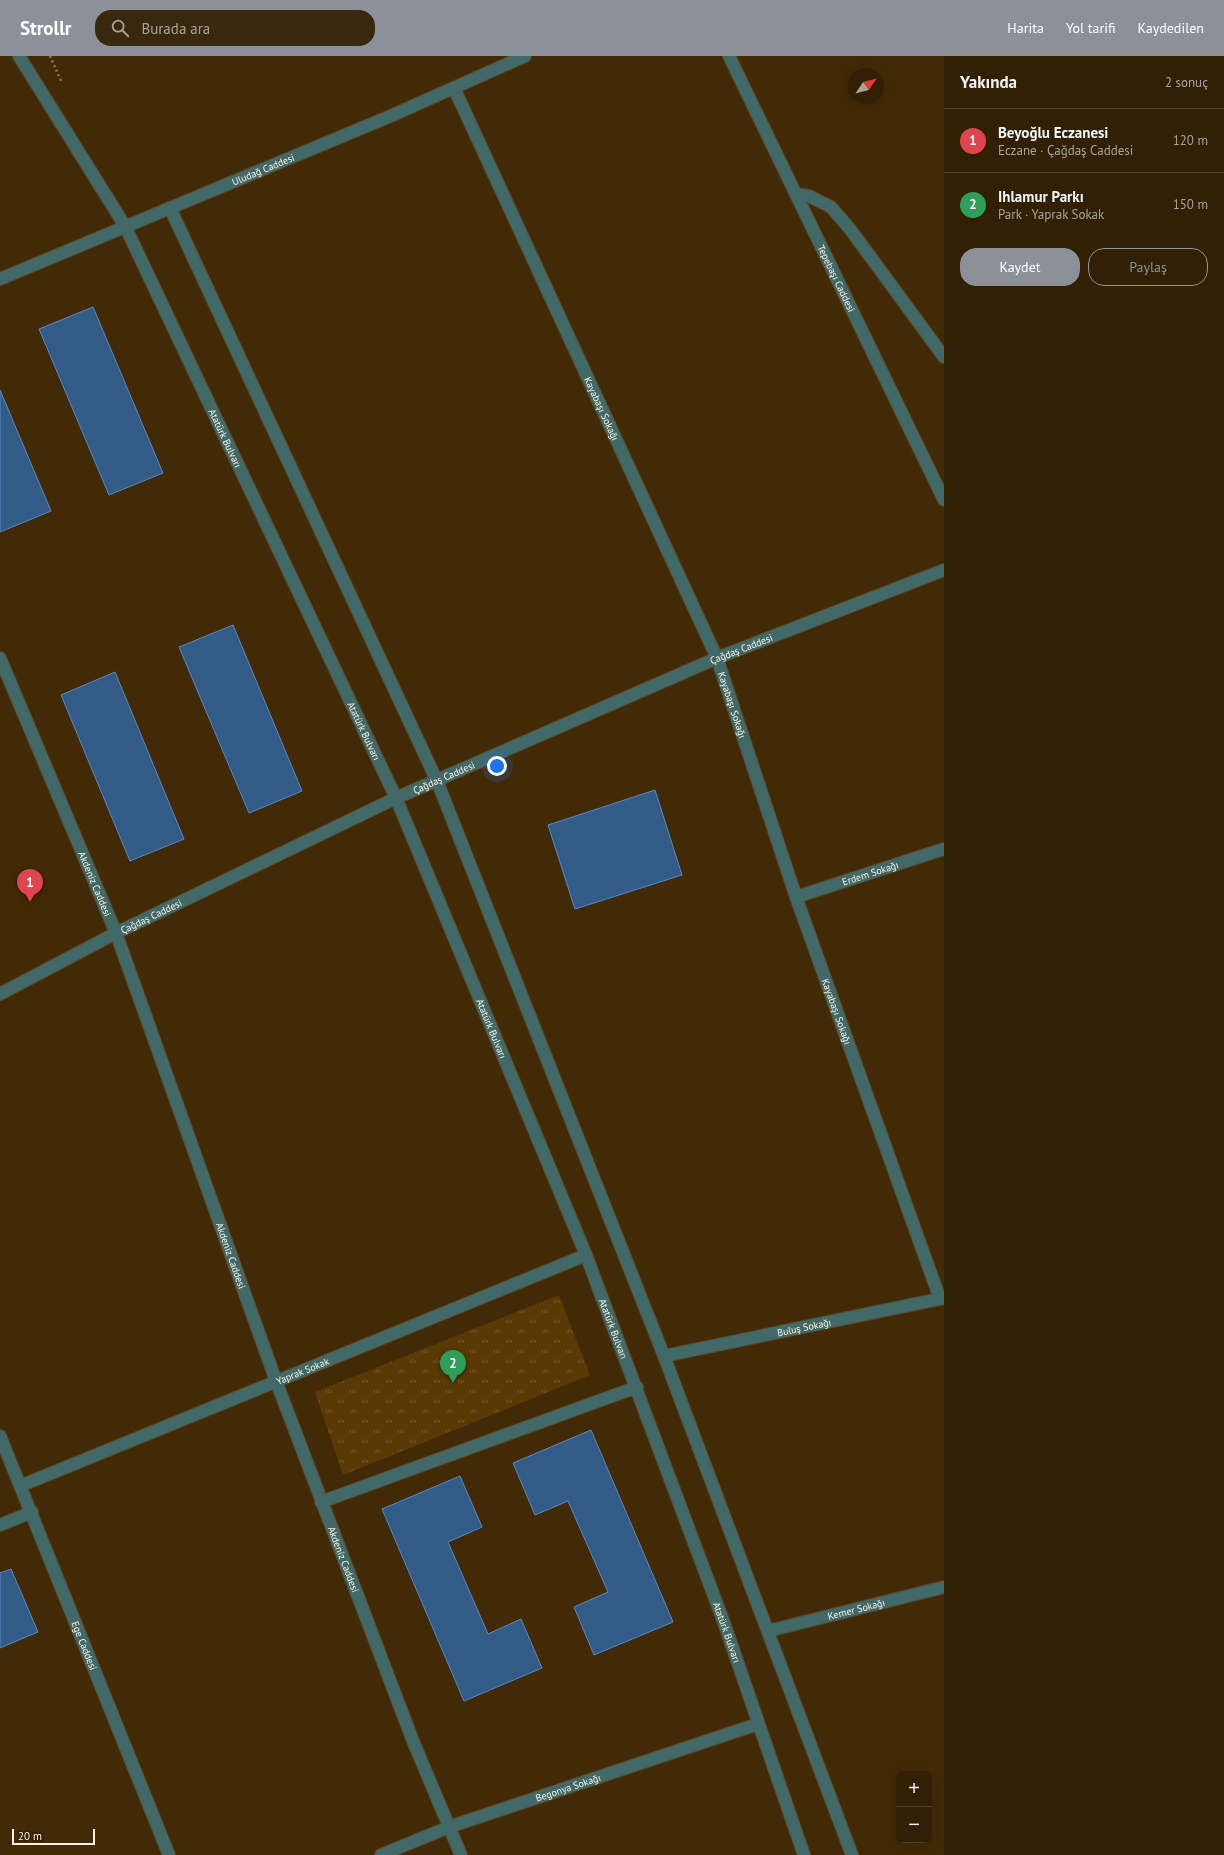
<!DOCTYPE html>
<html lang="tr">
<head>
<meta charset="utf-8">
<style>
  :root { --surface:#322004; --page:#3a280e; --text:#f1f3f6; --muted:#a8a39a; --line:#4d3e26; --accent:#8c9099 }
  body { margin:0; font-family:"PT Sans",sans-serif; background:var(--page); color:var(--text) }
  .controls { position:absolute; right:12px; bottom:12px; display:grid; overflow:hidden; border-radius:8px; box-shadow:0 2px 10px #0003 }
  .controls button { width:36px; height:36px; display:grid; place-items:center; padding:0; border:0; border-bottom:1px solid var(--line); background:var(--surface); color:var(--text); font:20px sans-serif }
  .compass { position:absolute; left:848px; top:12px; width:36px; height:36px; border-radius:50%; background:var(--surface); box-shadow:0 2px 10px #0003; rotate:55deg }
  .scale { position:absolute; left:12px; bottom:10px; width:83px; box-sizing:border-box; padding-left:4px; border:2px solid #fcf2e5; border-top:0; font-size:11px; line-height:14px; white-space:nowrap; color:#fcf2e5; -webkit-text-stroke:3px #372000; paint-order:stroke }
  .you { position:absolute; left:497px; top:710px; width:14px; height:14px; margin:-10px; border:3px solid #fff; border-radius:50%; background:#1a73e8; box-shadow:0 0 0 6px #1a73e833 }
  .badge { display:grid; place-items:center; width:26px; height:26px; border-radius:50%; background:var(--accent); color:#fff; font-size:13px; font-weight:700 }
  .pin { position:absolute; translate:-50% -33px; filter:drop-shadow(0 1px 2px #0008) }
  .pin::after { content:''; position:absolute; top:21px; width:14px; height:12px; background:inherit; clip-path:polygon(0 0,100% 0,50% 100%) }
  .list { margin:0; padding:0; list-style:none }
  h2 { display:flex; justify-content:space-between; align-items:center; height:52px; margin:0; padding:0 16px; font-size:17px }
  h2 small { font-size:13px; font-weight:400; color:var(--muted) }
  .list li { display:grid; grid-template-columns:26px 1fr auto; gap:12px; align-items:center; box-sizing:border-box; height:64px; padding:0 16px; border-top:1px solid var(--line) }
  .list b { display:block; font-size:15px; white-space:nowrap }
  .list p { margin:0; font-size:13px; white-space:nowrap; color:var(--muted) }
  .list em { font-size:13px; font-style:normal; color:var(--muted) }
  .actions { display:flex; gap:8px; padding:12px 16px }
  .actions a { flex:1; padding:9px 0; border:1px solid var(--accent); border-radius:16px; text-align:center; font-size:14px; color:var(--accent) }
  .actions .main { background:var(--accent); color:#fff }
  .icon { flex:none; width:22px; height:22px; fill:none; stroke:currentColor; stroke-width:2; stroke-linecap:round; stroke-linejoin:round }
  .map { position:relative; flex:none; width:944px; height:1799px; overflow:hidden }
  header { display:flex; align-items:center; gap:24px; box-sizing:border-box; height:56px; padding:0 20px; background:var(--accent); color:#fff }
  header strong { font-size:19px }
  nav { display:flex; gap:22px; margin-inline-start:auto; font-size:14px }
  .search { width:280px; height:36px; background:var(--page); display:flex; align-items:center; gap:10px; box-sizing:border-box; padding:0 14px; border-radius:16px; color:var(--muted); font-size:15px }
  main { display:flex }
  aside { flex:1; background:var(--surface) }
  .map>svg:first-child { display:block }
  .park { fill:url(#park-tufts) }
  .building { fill:#325b88; stroke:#598ac2 }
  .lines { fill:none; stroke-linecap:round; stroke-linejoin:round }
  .minor-casing { stroke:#5c4625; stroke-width:14 }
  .path { stroke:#8c795f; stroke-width:2.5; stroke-dasharray:2 3; stroke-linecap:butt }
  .minor { stroke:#416967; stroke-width:12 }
  .labels { text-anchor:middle; stroke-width:3; stroke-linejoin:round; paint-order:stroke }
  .street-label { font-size:10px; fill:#fcf2e5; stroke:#372000 }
</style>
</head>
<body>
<header>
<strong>Strollr</strong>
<div class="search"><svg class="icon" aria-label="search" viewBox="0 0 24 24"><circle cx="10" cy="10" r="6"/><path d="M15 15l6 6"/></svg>Burada ara</div>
<nav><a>Harita</a><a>Yol tarifi</a><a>Kaydedilen</a></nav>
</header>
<main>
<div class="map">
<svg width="944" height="1799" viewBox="0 0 944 1799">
  <defs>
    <pattern id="park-tufts" width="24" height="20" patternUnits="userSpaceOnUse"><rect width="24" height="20" fill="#593904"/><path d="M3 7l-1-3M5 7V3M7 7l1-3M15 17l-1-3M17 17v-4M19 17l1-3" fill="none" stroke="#725628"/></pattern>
  </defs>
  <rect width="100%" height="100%" fill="#422a06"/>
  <path class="park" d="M559,1239L590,1319L343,1419L315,1336Z"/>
  <g class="building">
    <path d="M93,251L163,417L109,439L39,273Z"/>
    <path d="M0,334L51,455L0,476Z"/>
    <path d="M233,569L302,735L249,757L179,591Z"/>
    <path d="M115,616L184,783L130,805L61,639Z"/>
    <path d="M655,734L682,819L575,853L548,769Z"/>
    <path d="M591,1374L673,1566L594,1599L574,1551L608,1536L568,1445L535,1459L513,1407Z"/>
    <path d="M460,1420L482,1471L448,1486L488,1578L521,1563L542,1612L464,1645L382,1453Z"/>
    <path d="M11,1513L38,1576L0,1592V1517Z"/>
  </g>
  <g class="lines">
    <defs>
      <g id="minor">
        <path id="s1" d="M19,0L125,170L396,742L586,1199L723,1564L804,1799"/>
        <path id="s2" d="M729,0L944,444"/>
        <path id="s3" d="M454,32L717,602L796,841L940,1243"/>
        <path d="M796,138L809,140L831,151L850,173L944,301"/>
        <path d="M170,152L437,725L664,1300L852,1799"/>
        <path id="s4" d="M0,223L393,59L525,0"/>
        <path id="s5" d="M0,602L116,877L276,1325L413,1685L461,1799"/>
        <path id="s6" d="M796,841L944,793"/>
        <path id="s7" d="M0,938L116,877L396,742L717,602L944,514"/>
        <path id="s8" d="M664,1300L944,1242"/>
        <path id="s9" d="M0,1380L169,1799"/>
        <path id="s10" d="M20,1430L586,1199"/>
        <path d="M321,1446L637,1331"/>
        <path d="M0,1469L32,1456"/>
        <path id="s11" d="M768,1575L944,1531"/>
        <path id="s12" d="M381,1799L449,1771L758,1668"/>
      </g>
    </defs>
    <use href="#minor" class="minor-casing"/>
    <path class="path" d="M50,0L62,27"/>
    <use href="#minor" class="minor"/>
  </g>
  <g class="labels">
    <g class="street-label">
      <text dy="4" stroke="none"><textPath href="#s4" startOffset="285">Uludağ Caddesi</textPath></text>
      <text dy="4" stroke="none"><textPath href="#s2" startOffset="247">Tepebaşı Caddesi</textPath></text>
      <text dy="4" stroke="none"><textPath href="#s3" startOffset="353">Kayabaşı Sokağı</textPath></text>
      <text dy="4" stroke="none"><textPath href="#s1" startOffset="435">Atatürk Bulvarı</textPath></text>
      <text dy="4" stroke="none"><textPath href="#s7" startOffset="818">Çağdaş Caddesi</textPath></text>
      <text dy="4" stroke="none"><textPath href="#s3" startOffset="677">Kayabaşı Sokağı</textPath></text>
      <text dy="4" stroke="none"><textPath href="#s1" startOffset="759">Atatürk Bulvarı</textPath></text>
      <text dy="4" stroke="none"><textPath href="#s7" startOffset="494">Çağdaş Caddesi</textPath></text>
      <text dy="4" stroke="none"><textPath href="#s6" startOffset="78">Erdem Sokağı</textPath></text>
      <text dy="4" stroke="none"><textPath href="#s5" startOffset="245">Akdeniz Caddesi</textPath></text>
      <text dy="4" stroke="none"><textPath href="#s7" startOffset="170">Çağdaş Caddesi</textPath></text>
      <text dy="4" stroke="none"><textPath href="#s3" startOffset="1001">Kayabaşı Sokağı</textPath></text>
      <text dy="4" stroke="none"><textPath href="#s1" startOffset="1083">Atatürk Bulvarı</textPath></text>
      <text dy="4" stroke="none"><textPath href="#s5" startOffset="641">Akdeniz Caddesi</textPath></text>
      <text dy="4" stroke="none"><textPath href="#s8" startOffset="143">Buluş Sokağı</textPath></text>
      <text dy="4" stroke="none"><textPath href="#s1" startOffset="1407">Atatürk Bulvarı</textPath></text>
      <text dy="4" stroke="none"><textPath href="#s10" startOffset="305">Yaprak Sokak</textPath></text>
      <text dy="4" stroke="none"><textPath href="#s5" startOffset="965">Akdeniz Caddesi</textPath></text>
      <text dy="4" stroke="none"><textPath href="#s11" startOffset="91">Kemer Sokağı</textPath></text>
      <text dy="4" stroke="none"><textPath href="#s1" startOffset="1731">Atatürk Bulvarı</textPath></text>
      <text dy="4" stroke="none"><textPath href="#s9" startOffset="226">Ege Caddesi</textPath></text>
      <text dy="4" stroke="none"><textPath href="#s12" startOffset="199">Begonya Sokağı</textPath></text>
    </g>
  </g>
</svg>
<div class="controls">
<button>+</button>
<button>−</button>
</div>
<svg class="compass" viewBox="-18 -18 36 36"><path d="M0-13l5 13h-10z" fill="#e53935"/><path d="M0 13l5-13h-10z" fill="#a8a39a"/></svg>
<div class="scale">20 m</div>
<div class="you"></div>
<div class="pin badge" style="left:30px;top:846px;background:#e0444e">1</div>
<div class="pin badge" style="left:453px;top:1327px;background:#2e9e5b">2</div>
</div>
<aside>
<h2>Yakında<small>2 sonuç</small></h2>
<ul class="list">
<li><span class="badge" style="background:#e0444e">1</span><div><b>Beyoğlu Eczanesi</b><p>Eczane · Çağdaş Caddesi</p></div><em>120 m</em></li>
<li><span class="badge" style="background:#2e9e5b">2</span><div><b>Ihlamur Parkı</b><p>Park · Yaprak Sokak</p></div><em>150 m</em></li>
</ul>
<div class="actions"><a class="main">Kaydet</a><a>Paylaş</a></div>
</aside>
</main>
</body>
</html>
